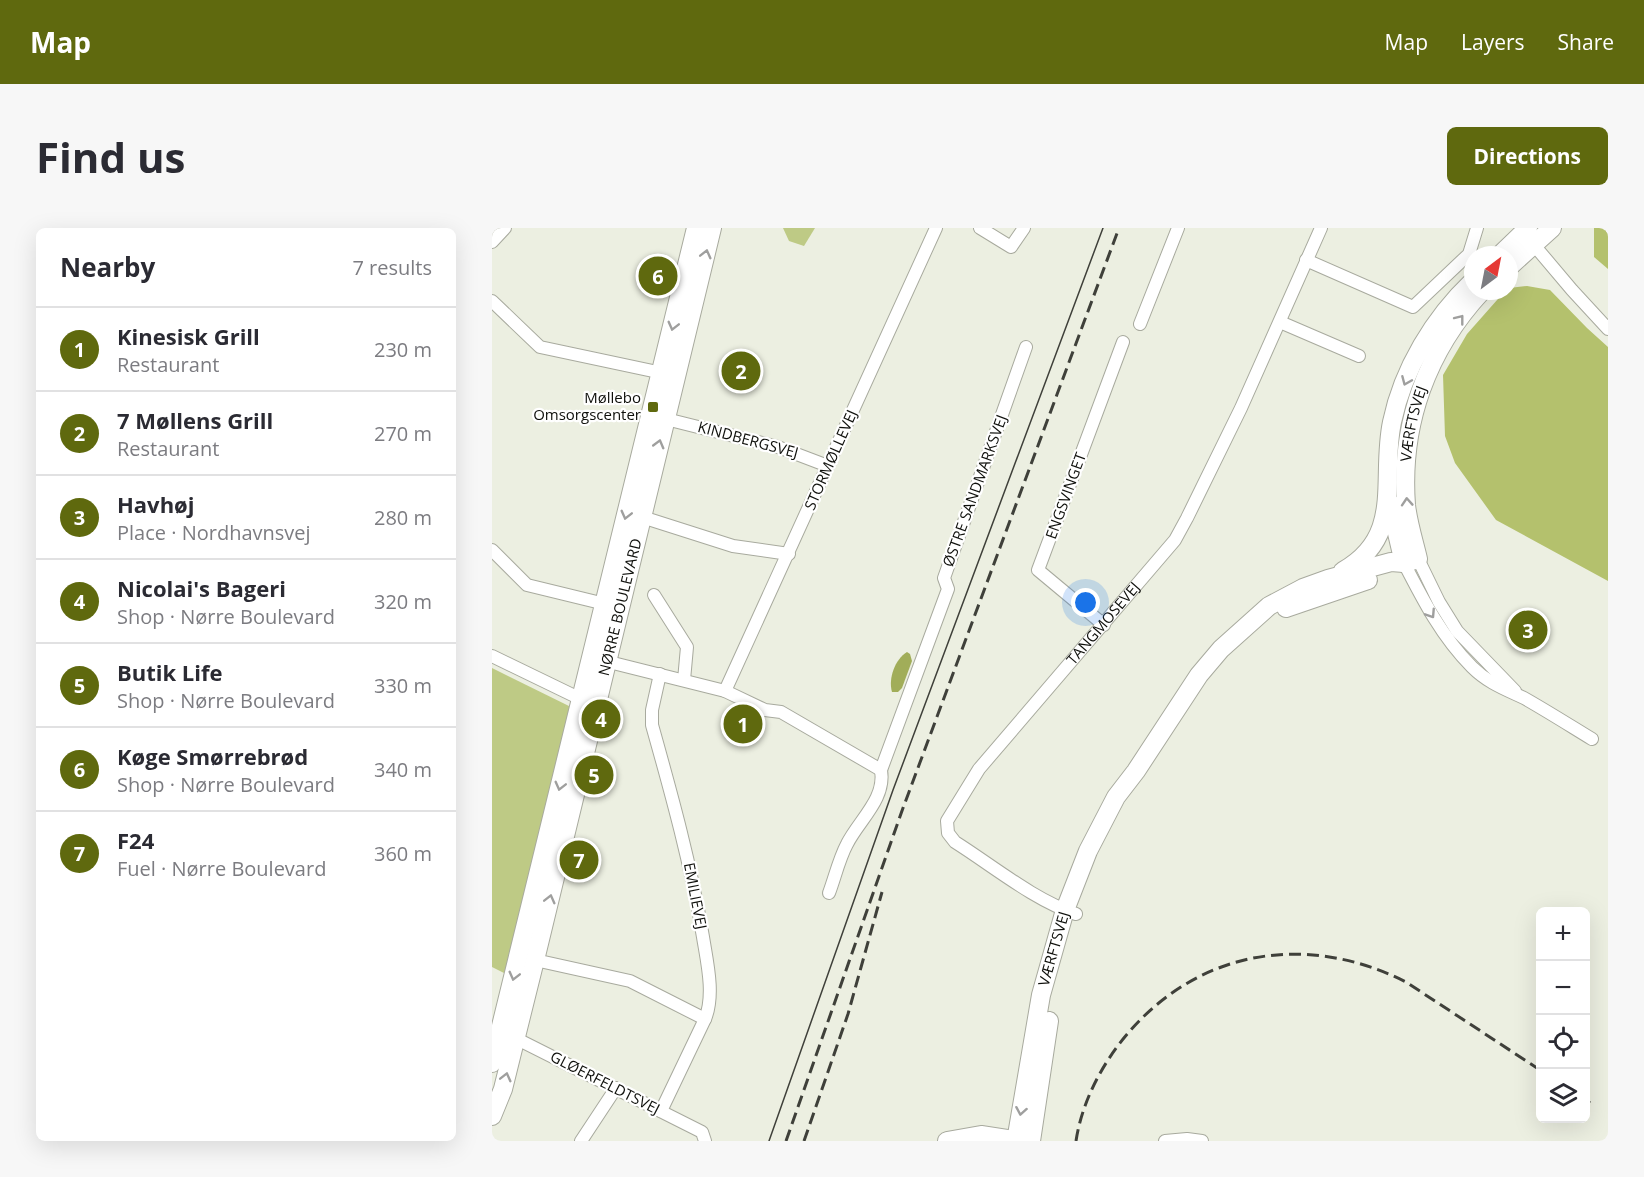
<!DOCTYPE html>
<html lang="en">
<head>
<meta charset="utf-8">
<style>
  :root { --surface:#fff; --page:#f7f7f7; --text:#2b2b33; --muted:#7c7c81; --line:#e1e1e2; --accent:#5f690e }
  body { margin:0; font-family:"Open Sans",sans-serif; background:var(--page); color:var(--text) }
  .controls { position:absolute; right:18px; bottom:18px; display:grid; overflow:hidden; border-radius:9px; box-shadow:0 6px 24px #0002 }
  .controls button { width:54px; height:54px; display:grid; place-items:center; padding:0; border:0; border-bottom:2px solid var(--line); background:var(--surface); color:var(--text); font:30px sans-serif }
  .compass { position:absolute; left:972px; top:18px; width:54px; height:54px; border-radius:50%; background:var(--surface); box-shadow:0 6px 24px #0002; rotate:32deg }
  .you { position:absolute; left:594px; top:375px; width:21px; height:21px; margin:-15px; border:4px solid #fff; border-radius:50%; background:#1a73e8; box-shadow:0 0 0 9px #1a73e833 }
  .badge { display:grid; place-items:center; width:39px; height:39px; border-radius:50%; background:var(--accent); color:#fff; font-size:20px; font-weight:700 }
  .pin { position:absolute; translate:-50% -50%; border:3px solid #fff; box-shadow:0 2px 6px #0006 }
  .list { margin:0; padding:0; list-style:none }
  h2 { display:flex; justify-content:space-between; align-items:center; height:78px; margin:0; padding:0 24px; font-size:26px }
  h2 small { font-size:20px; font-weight:400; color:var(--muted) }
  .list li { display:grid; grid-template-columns:39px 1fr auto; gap:18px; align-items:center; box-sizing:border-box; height:84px; padding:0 24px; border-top:2px solid var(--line) }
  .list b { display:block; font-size:22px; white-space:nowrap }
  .list p { margin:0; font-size:20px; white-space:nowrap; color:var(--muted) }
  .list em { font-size:20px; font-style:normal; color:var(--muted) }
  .icon { flex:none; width:33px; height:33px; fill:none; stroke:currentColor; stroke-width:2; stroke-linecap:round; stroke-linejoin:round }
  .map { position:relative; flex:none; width:1116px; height:913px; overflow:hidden; border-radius:9px }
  header { display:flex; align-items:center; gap:36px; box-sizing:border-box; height:84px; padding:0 30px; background:var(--accent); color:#fff }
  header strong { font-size:28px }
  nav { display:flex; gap:33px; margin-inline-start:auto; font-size:21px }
  .intro { display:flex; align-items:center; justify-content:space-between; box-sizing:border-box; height:144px; padding:0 36px }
  h1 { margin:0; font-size:42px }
  .button { padding:15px 27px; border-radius:9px; background:var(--accent); color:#fff; font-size:21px; font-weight:700 }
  main { display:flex; gap:36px; padding:0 36px }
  aside { flex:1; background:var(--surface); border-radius:9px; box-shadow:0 6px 24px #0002 }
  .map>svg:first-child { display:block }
  .green { fill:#beca85 }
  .forest { fill:#b4c16d }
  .water { fill:#a1ad59 }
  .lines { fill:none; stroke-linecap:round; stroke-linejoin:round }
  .stream { stroke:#a1ad59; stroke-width:3 }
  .street-casing { stroke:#a8aa9e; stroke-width:14 }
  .secondary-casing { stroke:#a8aa9e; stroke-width:20 }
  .street { stroke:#fff; stroke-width:12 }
  .secondary { stroke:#fff; stroke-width:18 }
  .tram { stroke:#3f403a; stroke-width:1.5 }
  .rail { stroke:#3f403a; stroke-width:3; stroke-dasharray:12 6; stroke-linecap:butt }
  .oneway { stroke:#9f9f9e }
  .poi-dot { fill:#5f690e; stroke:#fff; stroke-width:2 }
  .labels { text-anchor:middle; stroke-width:4.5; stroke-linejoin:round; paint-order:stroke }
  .poi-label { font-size:15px; fill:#0f100c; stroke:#fff; text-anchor:end }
  .street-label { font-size:15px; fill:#0f100c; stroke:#fff }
</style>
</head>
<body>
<header>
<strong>Map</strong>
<nav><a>Map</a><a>Layers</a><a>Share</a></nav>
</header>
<div class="intro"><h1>Find us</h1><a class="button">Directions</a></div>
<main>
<aside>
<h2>Nearby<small>7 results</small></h2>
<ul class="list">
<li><span class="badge">1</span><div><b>Kinesisk Grill</b><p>Restaurant</p></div><em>230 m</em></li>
<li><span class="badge">2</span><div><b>7 Møllens Grill</b><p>Restaurant</p></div><em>270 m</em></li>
<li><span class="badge">3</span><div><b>Havhøj</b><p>Place · Nordhavnsvej</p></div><em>280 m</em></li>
<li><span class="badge">4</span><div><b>Nicolai's Bageri</b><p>Shop · Nørre Boulevard</p></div><em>320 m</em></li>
<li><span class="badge">5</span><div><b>Butik Life</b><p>Shop · Nørre Boulevard</p></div><em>330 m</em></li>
<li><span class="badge">6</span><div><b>Køge Smørrebrød</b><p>Shop · Nørre Boulevard</p></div><em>340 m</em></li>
<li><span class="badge">7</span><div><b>F24</b><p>Fuel · Nørre Boulevard</p></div><em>360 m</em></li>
</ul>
</aside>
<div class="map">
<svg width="1116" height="913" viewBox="0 0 1116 913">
  <rect width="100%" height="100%" fill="#ecefe1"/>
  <g class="green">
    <path d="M291,0H323L312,18L297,13Z"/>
    <path d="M0,440L79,479L16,747L0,739Z"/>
  </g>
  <g class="forest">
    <path d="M1102,0H1116V41L1102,29Z"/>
    <path d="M1035,58L1058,62L1095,100L1116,119V353L1004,292L963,235L953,208L951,147L975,106L1013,63H1017V60Z"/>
  </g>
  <path class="water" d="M415,424L418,426L420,433L410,460L406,464H400C396,451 403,431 415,424Z"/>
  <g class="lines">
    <path class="stream" d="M1113,0L1116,4"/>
    <defs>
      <g id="street">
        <path d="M488,0L519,19L532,0"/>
        <path d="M0,14L13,0"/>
        <path d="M1042,17L1080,62L1116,101"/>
        <path d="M814,32L921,79L977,26L985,0"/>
        <path d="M0,73L48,119L175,146"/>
        <path d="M788,94L867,128"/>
        <path d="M648,96L686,0"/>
        <path d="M174,191L286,219L336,238"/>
        <path d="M150,289L241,318L297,326"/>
        <path d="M0,322L35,357L113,376"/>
        <path d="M926,331L947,374L965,403L1023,463"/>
        <path d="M912,335C931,372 950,409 980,439C996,455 1013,461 1032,470C1055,483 1077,497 1100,511"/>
        <path d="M162,367L195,419L192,452"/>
        <path d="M612,397L546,342L631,114"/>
        <path d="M0,428L95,474"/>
        <path d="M109,432L233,463L273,482L289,484L389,542L456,361L452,350L534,119"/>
        <path d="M168,446L160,482V497C180,568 199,637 211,709C215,734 223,767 213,791L169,883"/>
        <path d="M233,463L444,0"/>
        <path d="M337,665C343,649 347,631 355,616C367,592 394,571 389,542"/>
        <path id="s1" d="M584,686C542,672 501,638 463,614L456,605L455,593L487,541L683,312L695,290L749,180L829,0"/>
        <path d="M43,732L138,753L213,791"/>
        <path d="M19,808L210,904L213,913"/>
        <path d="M89,913L124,860"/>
        <path d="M673,913L695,911L710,913"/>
      </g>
      <g id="secondary">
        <path d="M1008,27L1036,0"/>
        <path d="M1017,39L1060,0"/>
        <path d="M898,275L912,335"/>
        <path d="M851,343C913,308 888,251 900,194C911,141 942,90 981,53"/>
        <path d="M794,380L876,352"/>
        <path d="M0,835L204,0"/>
        <path id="s2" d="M0,888L11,861L43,732L220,0"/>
        <path d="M455,913L489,907L528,913"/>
        <path id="s3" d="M524,913L549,767L573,682L596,623L624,569L644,543L707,447L729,421L777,378L811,360L836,351L899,334L912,335L926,331C922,314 916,295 914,277C908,196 935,122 990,63"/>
        <path d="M539,913L557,793"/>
      </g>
    </defs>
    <use href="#street" class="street-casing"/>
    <use href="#secondary" class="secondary-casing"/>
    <use href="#street" class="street"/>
    <use href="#secondary" class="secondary"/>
    <path class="tram" d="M277,913L401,562L611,0"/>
    <g class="rail">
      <path d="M1094,872L1098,875"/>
      <path d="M294,913L411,580L627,0"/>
      <path d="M312,913L356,786L390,664"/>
      <path d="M584,913C590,873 611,834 637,804C710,720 817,705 914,754L1048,842"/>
    </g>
  </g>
  <defs><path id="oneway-chevron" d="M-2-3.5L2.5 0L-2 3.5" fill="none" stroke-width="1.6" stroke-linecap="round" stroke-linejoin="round" transform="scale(1.5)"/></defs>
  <g class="oneway">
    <use href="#oneway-chevron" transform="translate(214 26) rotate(-76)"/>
    <use href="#oneway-chevron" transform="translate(968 91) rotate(-52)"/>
    <use href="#oneway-chevron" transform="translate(181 98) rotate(104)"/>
    <use href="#oneway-chevron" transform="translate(914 153) rotate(113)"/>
    <use href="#oneway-chevron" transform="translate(167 216) rotate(-75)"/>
    <use href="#oneway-chevron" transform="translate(915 274) rotate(-94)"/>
    <use href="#oneway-chevron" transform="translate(134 287) rotate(104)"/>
    <use href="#oneway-chevron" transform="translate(939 386) rotate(57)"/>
    <use href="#oneway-chevron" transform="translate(68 558) rotate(104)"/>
    <use href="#oneway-chevron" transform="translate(58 671) rotate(-76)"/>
    <use href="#oneway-chevron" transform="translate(22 748) rotate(104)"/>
    <use href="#oneway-chevron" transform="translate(14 849) rotate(-76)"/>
    <use href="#oneway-chevron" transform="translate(529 883) rotate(100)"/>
  </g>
  <rect class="poi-dot" x="155" y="173" width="12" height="12" rx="3"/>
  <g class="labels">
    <g class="poi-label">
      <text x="149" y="175">Møllebo<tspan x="149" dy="17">Omsorgscenter</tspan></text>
    </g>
    <g class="street-label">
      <text dy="5" stroke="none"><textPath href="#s3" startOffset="902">VÆRFTSVEJ</textPath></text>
      <text transform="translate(256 212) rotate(15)" y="5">KINDBERGSVEJ</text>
      <text transform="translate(339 232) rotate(-66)" y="5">STORMØLLEVEJ</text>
      <text transform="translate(483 263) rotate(-70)" y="5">ØSTRE SANDMARKSVEJ</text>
      <text transform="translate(574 268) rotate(-70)" y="5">ENGSVINGET</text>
      <text dy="5" stroke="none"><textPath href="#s2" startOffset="525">NØRRE BOULEVARD</textPath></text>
      <text dy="5" stroke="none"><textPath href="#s1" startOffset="417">TANGMOSEVEJ</textPath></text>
      <text transform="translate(203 668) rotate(79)" y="5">EMILIEVEJ</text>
      <text dy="5" stroke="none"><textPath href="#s3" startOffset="196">VÆRFTSVEJ</textPath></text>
      <text transform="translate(113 855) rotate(27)" y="5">GLØERFELDTSVEJ</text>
    </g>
  </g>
</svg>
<div class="controls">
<button>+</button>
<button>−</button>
<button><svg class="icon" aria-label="locate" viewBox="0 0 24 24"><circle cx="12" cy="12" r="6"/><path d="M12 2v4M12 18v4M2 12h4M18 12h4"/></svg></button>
<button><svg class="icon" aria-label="layers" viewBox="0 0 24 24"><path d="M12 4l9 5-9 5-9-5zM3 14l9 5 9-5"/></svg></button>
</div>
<svg class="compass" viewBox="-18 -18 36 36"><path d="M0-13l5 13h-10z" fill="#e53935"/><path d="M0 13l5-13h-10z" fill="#7c7c81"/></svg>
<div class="you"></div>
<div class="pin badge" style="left:251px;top:496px">1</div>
<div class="pin badge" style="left:249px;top:143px">2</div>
<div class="pin badge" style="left:1036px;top:402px">3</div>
<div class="pin badge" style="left:109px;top:491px">4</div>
<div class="pin badge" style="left:102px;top:547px">5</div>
<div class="pin badge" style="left:166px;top:48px">6</div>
<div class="pin badge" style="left:87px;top:632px">7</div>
</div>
</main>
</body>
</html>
